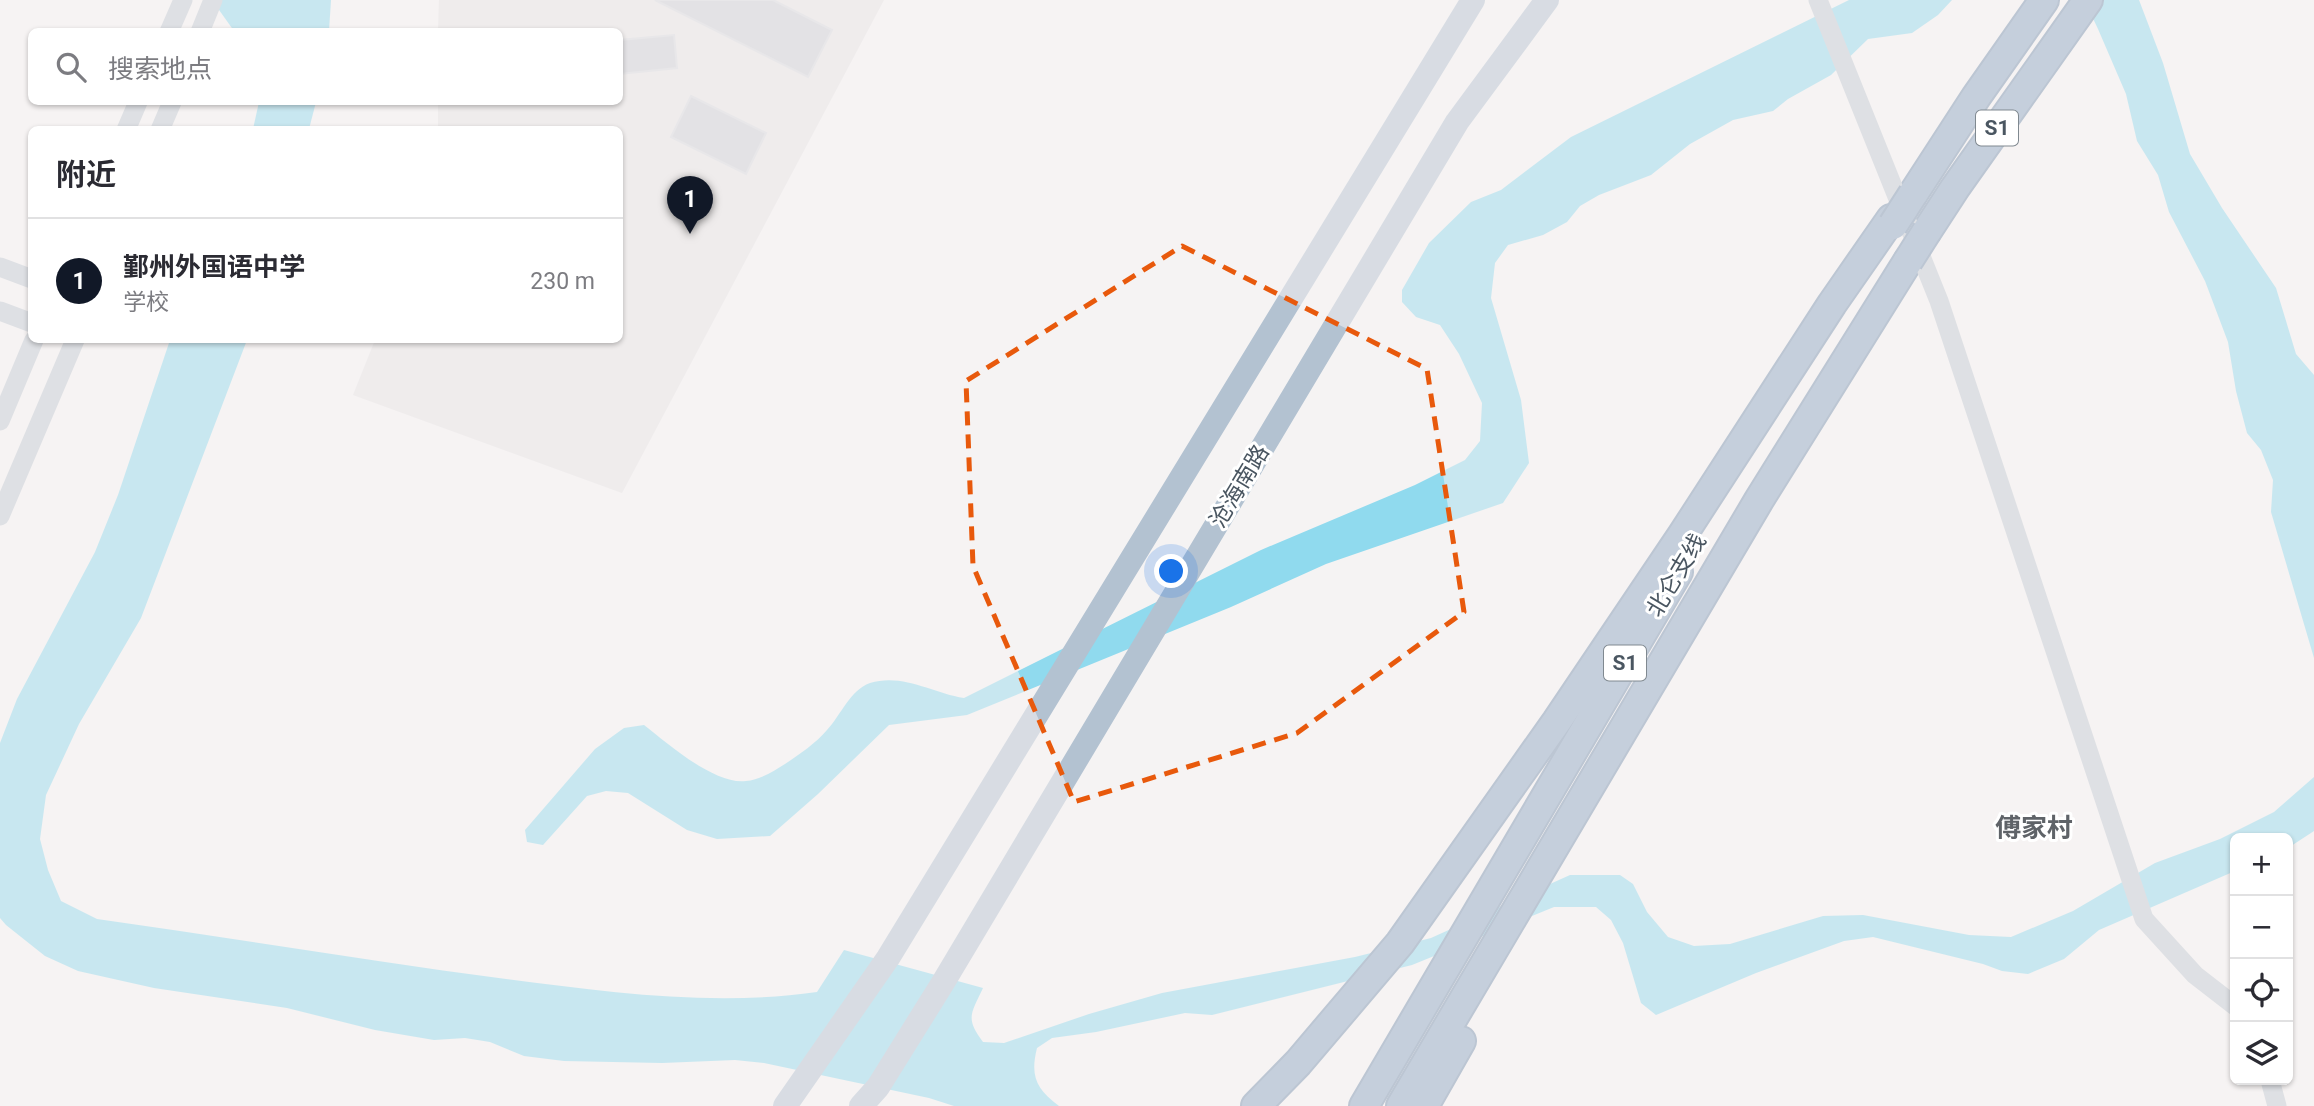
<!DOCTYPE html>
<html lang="zh">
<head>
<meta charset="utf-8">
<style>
  :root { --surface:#fff; --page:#f2f2f3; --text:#2b2b33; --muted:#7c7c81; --line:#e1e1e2; --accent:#111827 }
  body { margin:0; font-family:Roboto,"Noto Sans SC",sans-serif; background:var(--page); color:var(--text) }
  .controls { position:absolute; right:21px; bottom:21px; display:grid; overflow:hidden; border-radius:10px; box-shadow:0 2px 5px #0004 }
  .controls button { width:63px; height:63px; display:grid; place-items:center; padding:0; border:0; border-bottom:2px solid var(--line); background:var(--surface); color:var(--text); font:35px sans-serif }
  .you { position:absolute; left:1172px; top:572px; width:24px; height:24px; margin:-18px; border:5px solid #fff; border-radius:50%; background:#1a73e8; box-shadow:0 0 0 10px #1a73e833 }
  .badge { display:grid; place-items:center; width:46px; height:46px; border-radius:50%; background:var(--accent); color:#fff; font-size:23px; font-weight:700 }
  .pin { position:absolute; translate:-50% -58px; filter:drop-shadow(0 2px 4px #0008) }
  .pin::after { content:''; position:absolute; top:37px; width:24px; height:21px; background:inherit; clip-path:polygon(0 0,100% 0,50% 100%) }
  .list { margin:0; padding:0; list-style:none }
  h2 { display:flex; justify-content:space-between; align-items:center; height:91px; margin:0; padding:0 28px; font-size:30px }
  h2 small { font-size:23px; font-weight:400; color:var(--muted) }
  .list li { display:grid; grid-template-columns:46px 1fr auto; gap:21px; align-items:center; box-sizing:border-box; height:126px; padding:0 28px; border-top:2px solid var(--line) }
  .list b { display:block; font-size:26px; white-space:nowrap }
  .list p { margin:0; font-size:23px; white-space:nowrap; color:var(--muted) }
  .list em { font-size:23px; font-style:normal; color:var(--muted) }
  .icon { flex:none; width:38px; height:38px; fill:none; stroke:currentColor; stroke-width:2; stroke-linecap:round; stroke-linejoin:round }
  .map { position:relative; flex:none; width:2314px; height:1106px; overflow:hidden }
  .search { position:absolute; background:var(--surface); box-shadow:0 2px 5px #0004; left:28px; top:28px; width:595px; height:77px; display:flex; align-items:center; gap:18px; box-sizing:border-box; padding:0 24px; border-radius:10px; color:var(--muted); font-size:26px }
  .panel { position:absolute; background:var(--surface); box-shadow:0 2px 5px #0004; left:28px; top:126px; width:595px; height:217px; border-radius:10px }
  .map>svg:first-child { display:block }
  .education { fill:#e6e4e5 }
  .water { fill:#90daee }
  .building { fill:#cdcfd5; stroke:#d7d9de; stroke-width:2 }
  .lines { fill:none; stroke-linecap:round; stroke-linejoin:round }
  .highway-casing { stroke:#7690ad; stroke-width:32 }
  .minor { stroke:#c1cad2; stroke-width:19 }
  .major { stroke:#b3c2d1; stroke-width:24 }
  .highway { stroke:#8ba5c1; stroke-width:28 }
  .highway-bridge-casing { stroke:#7690ad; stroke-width:32; stroke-linecap:butt }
  .highway-bridge { stroke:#8ba5c1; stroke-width:28 }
  .marked { fill:none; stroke:#e8590c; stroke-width:5; stroke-dasharray:14 9; stroke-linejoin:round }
  .labels { text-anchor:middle; stroke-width:6; stroke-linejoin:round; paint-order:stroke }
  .shield { fill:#fff; stroke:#808990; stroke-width:2 }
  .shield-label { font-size:21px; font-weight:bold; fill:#4a5661 }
  .street-label { font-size:23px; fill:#4a5661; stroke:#fff }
  .quarter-label { font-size:26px; font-weight:bold; fill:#5f6368; stroke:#fff }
</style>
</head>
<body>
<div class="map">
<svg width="2314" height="1106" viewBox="0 0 2314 1106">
  <rect width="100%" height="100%" fill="#f5f3f3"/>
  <path class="education" d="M439,0H884L622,493L353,395L375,340H620V130L438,129V102H620V32L438,31Z"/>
  <g class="water">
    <path d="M212,0H331L329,31H234Z"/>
    <path d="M1849,0H1952L1938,15L1912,33L1868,39L1831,75L1788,99L1773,111L1733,120L1690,144L1651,175L1599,195L1580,206L1567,222L1543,235L1508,245L1495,263L1491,298L1521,400L1529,463L1503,503L1326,564L1231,607L967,715L889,725L818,794L770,836L717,839L687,830L628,793L606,791L587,796L543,845L527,842L525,830L595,749L624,728L644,725C668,744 715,785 746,781C760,780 774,771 785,764C800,754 816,743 827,730C841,715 850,690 870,683C903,673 932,693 964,698L1261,550L1415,485L1465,460L1480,441L1482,403L1459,354L1440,325L1416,317L1402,302V290L1429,243L1471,202L1501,190L1571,137Z"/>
    <path d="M2079,0H2139L2163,63L2190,154L2222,208L2276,288L2296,354L2314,375V658L2271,512L2273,480L2261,450L2247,433L2236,391L2228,342L2205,281L2169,212L2158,175L2137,141L2126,94L2098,29L2090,12Z"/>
    <path d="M259,102H316L309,129H253Z"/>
    <path d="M170,340H247L141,618L79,724L46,795L40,839L48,870L61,901L97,919C233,938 369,961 506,979C609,992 713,1007 817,992L844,950L983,988C971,1014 965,1018 983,1042L1004,1043L1089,1014L1162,993L1355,957L1431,938L1570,875H1620L1633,884L1647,912L1668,937L1694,946L1730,944L1823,916L1863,915L1969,935L2011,937L2073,911L2155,863L2220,839L2274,812L2314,777V831L2288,848V838H2235V871L2099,930L2064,959L2028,974L2002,971L1983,964L1873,937L1844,941L1756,973L1656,1015L1641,1003L1623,943L1611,920L1596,907H1554L1412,965L1212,1015L1185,1013L1096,1032L1052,1038L1037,1048C1030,1076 1036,1089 1059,1106H954L929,1098L764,1063L735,1060L662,1063L564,1061L524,1056L490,1042L465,1038L434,1040L375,1030L287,1008L154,988L78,971L45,956L6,925L0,918V743L17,699L95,552L118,495Z"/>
  </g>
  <g class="building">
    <path d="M655,0H773L832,30L808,77Z"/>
    <path d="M674,35L677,68L620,74V40Z"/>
    <path d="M691,96L766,133L746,174L671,137Z"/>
  </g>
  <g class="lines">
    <defs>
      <g id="highway">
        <path d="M1913,194L1976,97L2044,0"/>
        <path d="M1927,231L1955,188L2088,0"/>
        <path d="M1256,1106L1298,1063L1400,943L1557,721L1683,534L1832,304L1891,219"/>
        <path d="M1364,1106L1678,572"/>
        <path d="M1401,1106L1759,500L1908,261"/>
        <path d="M1424,1106L1461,1041"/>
      </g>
    </defs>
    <use href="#highway" class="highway-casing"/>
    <g class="minor">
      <path d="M1818,0L1939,301L2144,919L2195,975L2235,1006"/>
      <path d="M169,32L183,0"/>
      <path d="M200,32L213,0"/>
      <path d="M126,130L138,102"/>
      <path d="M160,130L172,102"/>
      <path d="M0,267L32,279"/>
      <path d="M0,311L32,323"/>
      <path d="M0,421L34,340"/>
      <path d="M0,516L75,340"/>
      <path d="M2270,1080L2277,1106"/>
    </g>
    <g class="major">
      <path d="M785,1106L888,958L1473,0"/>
      <path d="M861,1106L878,1087L944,981L1457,122L1547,0"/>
    </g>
    <use href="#highway" class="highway"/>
    <defs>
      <g id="highway-bridge">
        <path d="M1893,225L1913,194"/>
        <path d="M1908,261L1927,231"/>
      </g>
    </defs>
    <use href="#highway-bridge" class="highway-bridge-casing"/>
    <use href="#highway-bridge" class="highway-bridge"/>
  </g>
  <path d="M0 0H2314V1106H0ZM1182,246L1427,369L1464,612L1297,733L1074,802L973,566L966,381Z" fill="#f5f3f3" fill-opacity=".55" fill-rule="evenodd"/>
  <path class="marked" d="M1182,246L1427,369L1464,612L1297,733L1074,802L973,566L966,381Z"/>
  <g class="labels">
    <g class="shield">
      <rect x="1976" y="110.5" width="42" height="35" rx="5"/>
      <rect x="1604" y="645.5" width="42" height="35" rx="5"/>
    </g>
    <g class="shield-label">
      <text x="1997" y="135">S1</text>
      <text x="1625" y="670">S1</text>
    </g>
    <g class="street-label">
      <text transform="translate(1239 486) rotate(-59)" y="8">沧海南路</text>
      <text transform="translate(1676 575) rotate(-59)" y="8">北仑支线</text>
    </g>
    <g class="quarter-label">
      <text x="2034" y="837">傅家村</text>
    </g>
  </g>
</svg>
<div class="controls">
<button>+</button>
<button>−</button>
<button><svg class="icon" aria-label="locate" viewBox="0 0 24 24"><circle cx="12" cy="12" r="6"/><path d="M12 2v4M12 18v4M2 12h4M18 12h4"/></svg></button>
<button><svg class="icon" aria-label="layers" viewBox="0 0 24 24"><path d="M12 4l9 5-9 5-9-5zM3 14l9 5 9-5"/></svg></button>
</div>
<div class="you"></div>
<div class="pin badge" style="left:690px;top:234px">1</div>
<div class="search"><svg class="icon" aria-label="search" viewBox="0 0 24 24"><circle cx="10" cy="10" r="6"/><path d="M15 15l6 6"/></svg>搜索地点</div>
<section class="panel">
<h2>附近<small></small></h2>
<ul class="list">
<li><span class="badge">1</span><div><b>鄞州外国语中学</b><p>学校</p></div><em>230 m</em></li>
</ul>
</section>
</div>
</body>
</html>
